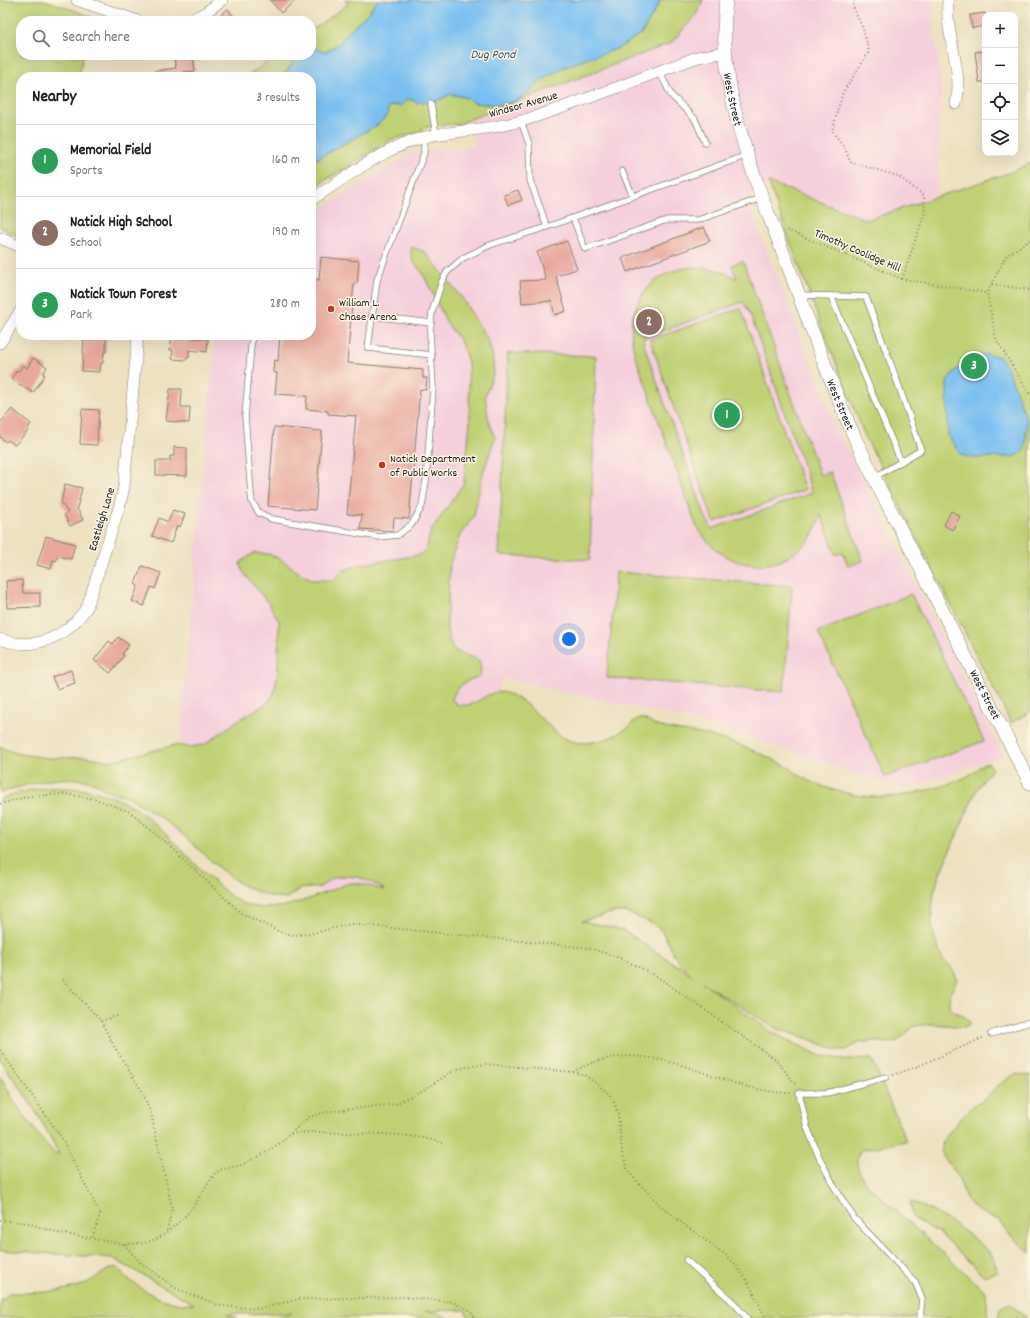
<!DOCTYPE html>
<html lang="en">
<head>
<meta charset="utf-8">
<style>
  :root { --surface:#fff; --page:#f2f2f2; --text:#222; --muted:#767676; --line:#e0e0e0; --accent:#ea580c }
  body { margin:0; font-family:Dekko,sans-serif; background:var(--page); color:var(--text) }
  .controls { position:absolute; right:12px; top:12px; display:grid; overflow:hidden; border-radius:8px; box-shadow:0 4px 16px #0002 }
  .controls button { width:36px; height:36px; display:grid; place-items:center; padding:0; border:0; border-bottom:1px solid var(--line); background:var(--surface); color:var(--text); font:20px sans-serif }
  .you { position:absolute; left:569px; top:639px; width:14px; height:14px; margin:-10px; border:3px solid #fff; border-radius:50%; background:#1a73e8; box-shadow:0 0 0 6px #1a73e833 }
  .badge { display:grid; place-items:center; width:26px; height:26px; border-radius:50%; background:var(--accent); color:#fff; font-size:13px; font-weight:700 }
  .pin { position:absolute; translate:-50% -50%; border:2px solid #fff; box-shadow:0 1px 4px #0006 }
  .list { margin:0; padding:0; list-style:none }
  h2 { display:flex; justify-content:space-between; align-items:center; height:52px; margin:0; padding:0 16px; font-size:17px }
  h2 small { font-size:13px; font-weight:400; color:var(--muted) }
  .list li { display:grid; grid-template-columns:26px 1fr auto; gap:12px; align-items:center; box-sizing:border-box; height:72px; padding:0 16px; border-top:1px solid var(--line) }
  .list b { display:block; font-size:15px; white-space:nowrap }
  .list p { margin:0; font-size:13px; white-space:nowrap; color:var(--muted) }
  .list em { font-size:13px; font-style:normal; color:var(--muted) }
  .icon { flex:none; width:22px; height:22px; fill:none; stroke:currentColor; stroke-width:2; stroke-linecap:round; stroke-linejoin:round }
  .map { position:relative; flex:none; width:1030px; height:1318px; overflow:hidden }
  .search { position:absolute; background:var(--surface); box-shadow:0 4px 16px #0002; left:16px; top:16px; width:300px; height:44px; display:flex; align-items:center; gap:10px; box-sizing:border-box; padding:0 14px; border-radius:16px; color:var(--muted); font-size:15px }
  .panel { position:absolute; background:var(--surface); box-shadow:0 4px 16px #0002; left:16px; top:72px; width:300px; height:268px; border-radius:16px }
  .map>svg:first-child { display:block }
  .built { fill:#f5cfdb }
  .green { fill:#c0d174; stroke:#6e7648; fill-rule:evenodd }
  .water { fill:#79c0f1; stroke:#4a6e86 }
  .building { fill:#e8a89c }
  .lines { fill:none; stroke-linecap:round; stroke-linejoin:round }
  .service-casing { stroke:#847e6e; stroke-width:7 }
  .minor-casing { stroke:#847e6e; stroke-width:12 }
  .tertiary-casing { stroke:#847e6e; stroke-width:14 }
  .path { stroke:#847e6e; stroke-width:2; stroke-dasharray:1 3; stroke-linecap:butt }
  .service { stroke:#fff; stroke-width:5.5 }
  .minor { stroke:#fff; stroke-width:11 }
  .tertiary { stroke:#fff; stroke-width:13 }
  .poi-dot { fill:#c8321e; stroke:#fcf5e5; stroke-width:1.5 }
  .labels { text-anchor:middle; stroke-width:3; stroke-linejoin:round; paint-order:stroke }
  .street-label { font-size:12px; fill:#1c1c1c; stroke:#fcf5e5 }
  .poi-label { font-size:12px; fill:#1c1c1c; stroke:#fcf5e5; text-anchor:start }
  .water-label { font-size:13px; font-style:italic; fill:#3d5567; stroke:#fcf5e5 }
</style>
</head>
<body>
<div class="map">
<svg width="1030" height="1318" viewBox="0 0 1030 1318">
  <rect width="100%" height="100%" fill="#fcf5e5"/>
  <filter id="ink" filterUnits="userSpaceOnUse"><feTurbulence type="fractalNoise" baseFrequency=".025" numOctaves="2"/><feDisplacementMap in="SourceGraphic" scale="8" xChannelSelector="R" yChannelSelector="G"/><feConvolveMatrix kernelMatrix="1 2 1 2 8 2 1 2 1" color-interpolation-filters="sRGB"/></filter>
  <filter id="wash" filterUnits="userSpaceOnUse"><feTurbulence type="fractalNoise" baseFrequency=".012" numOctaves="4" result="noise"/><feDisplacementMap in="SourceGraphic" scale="16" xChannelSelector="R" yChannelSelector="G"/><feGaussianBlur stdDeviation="0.9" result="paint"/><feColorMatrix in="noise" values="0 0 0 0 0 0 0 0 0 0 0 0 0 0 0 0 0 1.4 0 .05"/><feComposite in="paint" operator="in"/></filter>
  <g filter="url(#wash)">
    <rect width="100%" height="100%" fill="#ede1c0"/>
    <path class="built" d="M702,0H934L932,17L941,82L937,197L867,220L768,182L746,198L834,424L1003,755L902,790L715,725L502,678L421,930L172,833L215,335H311V214L415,152L476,147L468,120L671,43Z"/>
    <g class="green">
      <path d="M0,0H45L90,16L89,21H21V55H83L79,77H21V238L0,227Z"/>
      <path d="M345,0H378L368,13L345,35L341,42L326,52L311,47V31L348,4Z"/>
      <path d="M661,0H703L696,15L671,43L468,120L459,124L440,125L435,128L429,126L412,134L392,139L311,189V162L376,126L387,107L398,105L409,99L415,101L417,104L420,101L431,104L450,94L464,97L475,103L496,105L517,101L541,81L562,68L586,59L617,49L642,33Z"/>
      <path d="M277,55H298C280,84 277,77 246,77Z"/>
      <path d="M1030,163V712L1011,723L865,436L819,320L768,182L867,220L1014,171Z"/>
      <path d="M411,247L425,252L462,298L488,340L492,354L494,372L485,396L489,422L495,438L482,476L474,516L460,535L450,563L447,618V630L450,642L455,651L479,660L481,669L480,676C466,681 457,685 452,699L456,704C460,705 467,706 471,704C481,701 490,691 501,692C532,697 550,738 575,742C595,745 612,738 629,727C632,724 634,720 638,719C644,717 651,724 657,726C679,732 703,733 725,740C746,747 767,756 786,766C794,770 800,777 809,781C830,790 855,797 879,797C902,798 945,787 966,777C974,773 981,763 989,763L992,769L978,787L940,873L934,892L932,909V927L936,943L943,960L951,967L957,979C953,990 942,1004 955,1012C961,1015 965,1016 969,1021V1025L964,1027L934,1024L914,1026L898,1041L886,1043L872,1041L859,1043L846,1050H836L809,1039L775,1028L702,982L775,1034L821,1056L849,1060L872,1059L906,1141L861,1150C853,1161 859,1172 865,1183L986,1292L988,1318H469L465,1310L425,1311L437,1313L448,1318H275L292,1313L226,1314L237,1318H0V1299H4L9,1293C31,1293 63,1293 84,1284C95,1280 105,1269 117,1267C134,1288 167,1307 194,1304L112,1258L0,1250V1075L15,1103L37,1133L55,1154H59C42,1120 23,1090 0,1060V799C46,780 108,784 147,817C168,835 186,856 206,874C218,884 232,901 247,905C277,914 305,900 332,890C338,888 346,883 352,883C362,882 375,889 385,890L371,882L358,877L343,876L333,878L320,887L300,889L285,899C236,892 216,864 182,834C169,822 153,813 138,803C135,801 131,797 128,796C122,794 116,794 110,792C104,790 100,785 95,783C64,772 29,784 0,793V746L7,750L20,754L47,758L88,757L111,761L175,745L189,747L204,745L237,721L269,702L274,693L278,671L279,621L269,604L243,572L240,563L254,553L269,554L282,560L301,574L313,580H333L342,571L358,565L420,555L426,549L431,531L464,483L470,422L468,362L461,342L448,325L422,272L414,263L411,255ZM615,912H625L652,923L662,931L678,962L693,976L623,930L582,921Z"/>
      <path d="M743,261L820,475L830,472L863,561L848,566L843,552L836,555L821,515C817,525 814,534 807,542C771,582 714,566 694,520L635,355C616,289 679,245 737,279L732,265ZM743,302L750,314L808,479L811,493L712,529L705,516L646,351L643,338Z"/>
      <path d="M741,308L805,490L714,522L650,340Z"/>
      <path d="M508,353L596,356L590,560L499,555Z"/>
      <path d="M616,572L792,586L784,692L607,678Z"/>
      <path d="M911,594L984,741L885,777L818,632Z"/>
      <path d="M1015,1074L1030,1075V1253L1008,1233L999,1220L987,1216L974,1208L966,1198L957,1174L944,1159L941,1149L944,1138L961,1118L974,1105L987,1097L996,1087Z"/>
      <path d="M910,1202C928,1205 979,1239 991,1254C995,1259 996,1266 997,1272L984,1276L939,1233L913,1218Z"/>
      <path d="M1009,1303L1027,1318H998L1000,1308Z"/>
    </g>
    <g class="water">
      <path d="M378,0H661L642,33L617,49L586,59L562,68L541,81L517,101L496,105L475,103L464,97L451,94L431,104L420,101L417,104L415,101L409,99L403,103L402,106L395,105L388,107L387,116L376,126L311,162V77H280L288,71L298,55H311V47L326,52L341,42L345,35L368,13Z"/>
      <path d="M987,354L1000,357L1007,367L1027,421L1025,448L1020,454L1012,457L970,458L960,454L948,435L947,382L952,374L974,355Z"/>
    </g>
    <g id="blocks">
      <g class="building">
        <path d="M270,0H296L281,13Z"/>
        <path d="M228,9L237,21H214Z"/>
        <path d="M985,13V26L972,28L970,15Z"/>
        <path d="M985,51V82H979L975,52Z"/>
        <path d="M193,56L195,71L184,72L185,77H155V71L176,68L174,59Z"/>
        <path d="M518,190L522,200L508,205L504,195Z"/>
        <path d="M704,227L710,241L627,272L622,258Z"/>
        <path d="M567,241L577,269L556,276L566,311L555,315L551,301L522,303L520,281L546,280L537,252Z"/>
        <path d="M321,257L359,261L357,284L354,283L347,363L423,370V378H427L426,390L420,389L409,519L394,518L393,531L360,529L362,515L347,514L356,416L328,414V411L306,409L307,396L275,394L277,373L273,372L274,360L278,361L280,335H311V279L319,280Z"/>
        <path d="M172,336L208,339L207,352L189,350V358H186V360L172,359L173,350H170Z"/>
        <path d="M84,337L106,338V352H104L103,363H101L100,372L82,371Z"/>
        <path d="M33,358L47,367L43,374L45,375L33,393L11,379L17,370L19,371L23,365L27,368Z"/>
        <path d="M170,389H182L181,407H190L189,423L166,421Z"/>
        <path d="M12,409L31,424L27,430L28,431L15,445L8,440L6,442L0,437V423Z"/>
        <path d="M82,409L99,410L97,445L80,444Z"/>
        <path d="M274,427L322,431L315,510L268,506Z"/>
        <path d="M174,447L187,448V476L156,475V461H170V456H174Z"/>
        <path d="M65,484L82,488L77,508L83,520L70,526L64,514L68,512L61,503Z"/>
        <path d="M173,510L185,514L180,527L177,526L171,543L152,536L159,518L168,522Z"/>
        <path d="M951,511L960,516L952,530L944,525Z"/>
        <path d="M46,536L75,544L71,559L58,556L56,561L53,560L51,569L37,565Z"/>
        <path d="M142,566L161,573L155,589L151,587L144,606L132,601L138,586L135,584Z"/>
        <path d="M22,580L23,593H40V607L7,608L6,581Z"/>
        <path d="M118,637L129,645L122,654L124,656L110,673L94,660L109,641L113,644Z"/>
        <path d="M71,670L75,683L57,689L52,677Z"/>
      </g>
    </g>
  </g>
  <g filter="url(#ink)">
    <use href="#blocks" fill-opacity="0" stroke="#847e6e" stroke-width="1"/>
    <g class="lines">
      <defs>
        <g id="service">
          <path d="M659,71L671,95L695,119L705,142"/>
          <path d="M431,104L436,135"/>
          <path d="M521,121L529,144L530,180L547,227"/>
          <path d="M424,138V153L377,280L368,348L432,355"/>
          <path d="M622,171L633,196"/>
          <path d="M573,218L585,249L667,220H698L762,198"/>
          <path d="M799,295L866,297L896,378L921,450L875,477"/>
          <path d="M831,296L901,462"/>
          <path d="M372,316L431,323"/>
          <path d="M252,335L245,416L251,494L252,502L259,513L272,519L379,537L398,535L412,524L422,506L426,481L433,388L430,333L432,312L442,281L447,272L463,258L490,245L547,227L748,155"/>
          <path d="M991,1034L1030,1022"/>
          <path d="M886,1077L827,1093H799L807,1127L819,1157L835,1188L854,1218L915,1282L922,1298L920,1318"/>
          <path d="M686,1260L734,1303L747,1318"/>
        </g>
        <g id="minor">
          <path d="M77,0L138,21"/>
          <path d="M948,0C945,36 964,72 956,104"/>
          <path d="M189,21L205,13L222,0"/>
          <path d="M311,200C347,177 383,148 425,137C457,130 490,130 521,121C581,103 639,78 698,57L726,52"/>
          <path d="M0,238L21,247"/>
          <path d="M0,343L21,310"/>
          <path d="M0,639C35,652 67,637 87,607L119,508L124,487L138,335"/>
        </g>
        <g id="tertiary">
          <path id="s1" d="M726,0C716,85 754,177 784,255C807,316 828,378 855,438C873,478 894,516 914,555C953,631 992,707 1030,783"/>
        </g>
      </defs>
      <use href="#service" class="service-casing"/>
      <use href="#minor" class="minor-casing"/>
      <use href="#tertiary" class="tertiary-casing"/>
      <g class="path">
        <path d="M854,0L853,7L863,29L869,52L843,92L832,131L845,148L850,162L898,176L924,196L925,212L902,279"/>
        <path d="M787,230L902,279L987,293"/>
        <path d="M1030,240L1006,256L987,293L996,339L1030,395"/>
        <path d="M992,284L1030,290"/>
        <path d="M0,804L30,796L65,794L96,799L130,812L153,831L241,913L282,933L294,935L309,934L351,924L589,948L620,958L655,975L775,1059L796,1085"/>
        <path d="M63,980L101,1021L114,1046L143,1093L151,1114L172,1208L171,1216L166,1233"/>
        <path d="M101,1021L119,1015"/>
        <path d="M0,1050L61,1137L100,1214L92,1239"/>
        <path d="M573,1072C650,1027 715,1093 791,1093"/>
        <path d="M893,1075L916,1067L985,1037"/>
        <path d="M291,1134C308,1131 326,1132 343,1133C378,1134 413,1133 446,1144"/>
        <path d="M0,1220L28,1223L58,1233L124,1244L145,1243L159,1238L176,1225L190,1211L215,1173L220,1170L241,1165L260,1156L280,1143L309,1117L326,1112L395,1104L425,1089L456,1069L486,1064L573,1072L584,1075L593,1081L609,1094L613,1100L618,1113L622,1153L627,1168L632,1176L660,1205L686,1226L726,1255L734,1263L748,1282L766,1318"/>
        <path d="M124,1244L140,1262L175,1288L221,1306L258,1309L300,1299L403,1297L452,1302L470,1310L475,1318"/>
      </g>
      <use href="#service" class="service"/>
      <use href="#minor" class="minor"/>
      <use href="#tertiary" class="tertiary"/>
    </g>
  </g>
  <g class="poi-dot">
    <circle cx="331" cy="309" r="4"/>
    <circle cx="382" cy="465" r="4"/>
  </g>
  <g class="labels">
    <g class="street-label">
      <text dy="4" stroke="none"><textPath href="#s1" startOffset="100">West Street</textPath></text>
      <text transform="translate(523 104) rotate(-16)" y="4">Windsor Avenue</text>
      <text transform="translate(858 250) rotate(23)" y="4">Timothy Coolidge Hill</text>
      <text dy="4" stroke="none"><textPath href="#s1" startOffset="424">West Street</textPath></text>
      <text transform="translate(101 519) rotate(-73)" y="4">Eastleigh Lane</text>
      <text dy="4" stroke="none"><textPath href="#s1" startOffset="748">West Street</textPath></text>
    </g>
    <g class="poi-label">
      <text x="339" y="306">William L.<tspan x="339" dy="14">Chase Arena</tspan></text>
      <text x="390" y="462">Natick Department<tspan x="390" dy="14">of Public Works</tspan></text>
    </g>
    <g class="water-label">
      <text x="493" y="58">Dug Pond</text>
    </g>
  </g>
</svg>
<div class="controls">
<button>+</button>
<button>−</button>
<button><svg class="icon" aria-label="locate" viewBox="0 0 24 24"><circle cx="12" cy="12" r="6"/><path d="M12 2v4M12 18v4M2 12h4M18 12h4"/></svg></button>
<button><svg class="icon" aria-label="layers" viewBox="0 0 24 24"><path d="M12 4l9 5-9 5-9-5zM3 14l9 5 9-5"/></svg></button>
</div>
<div class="you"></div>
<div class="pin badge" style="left:727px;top:415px;background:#2e9e5b">1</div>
<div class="pin badge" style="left:649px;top:322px;background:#8d6e63">2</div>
<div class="pin badge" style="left:974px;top:366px;background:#2e9e5b">3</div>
<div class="search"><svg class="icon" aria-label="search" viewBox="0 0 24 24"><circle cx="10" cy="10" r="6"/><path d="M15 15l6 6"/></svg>Search here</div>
<section class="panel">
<h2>Nearby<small>3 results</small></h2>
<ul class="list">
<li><span class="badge" style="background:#2e9e5b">1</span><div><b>Memorial Field</b><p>Sports</p></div><em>160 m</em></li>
<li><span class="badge" style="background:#8d6e63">2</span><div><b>Natick High School</b><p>School</p></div><em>190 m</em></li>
<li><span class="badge" style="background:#2e9e5b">3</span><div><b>Natick Town Forest</b><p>Park</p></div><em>280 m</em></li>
</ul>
</section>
</div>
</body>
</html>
